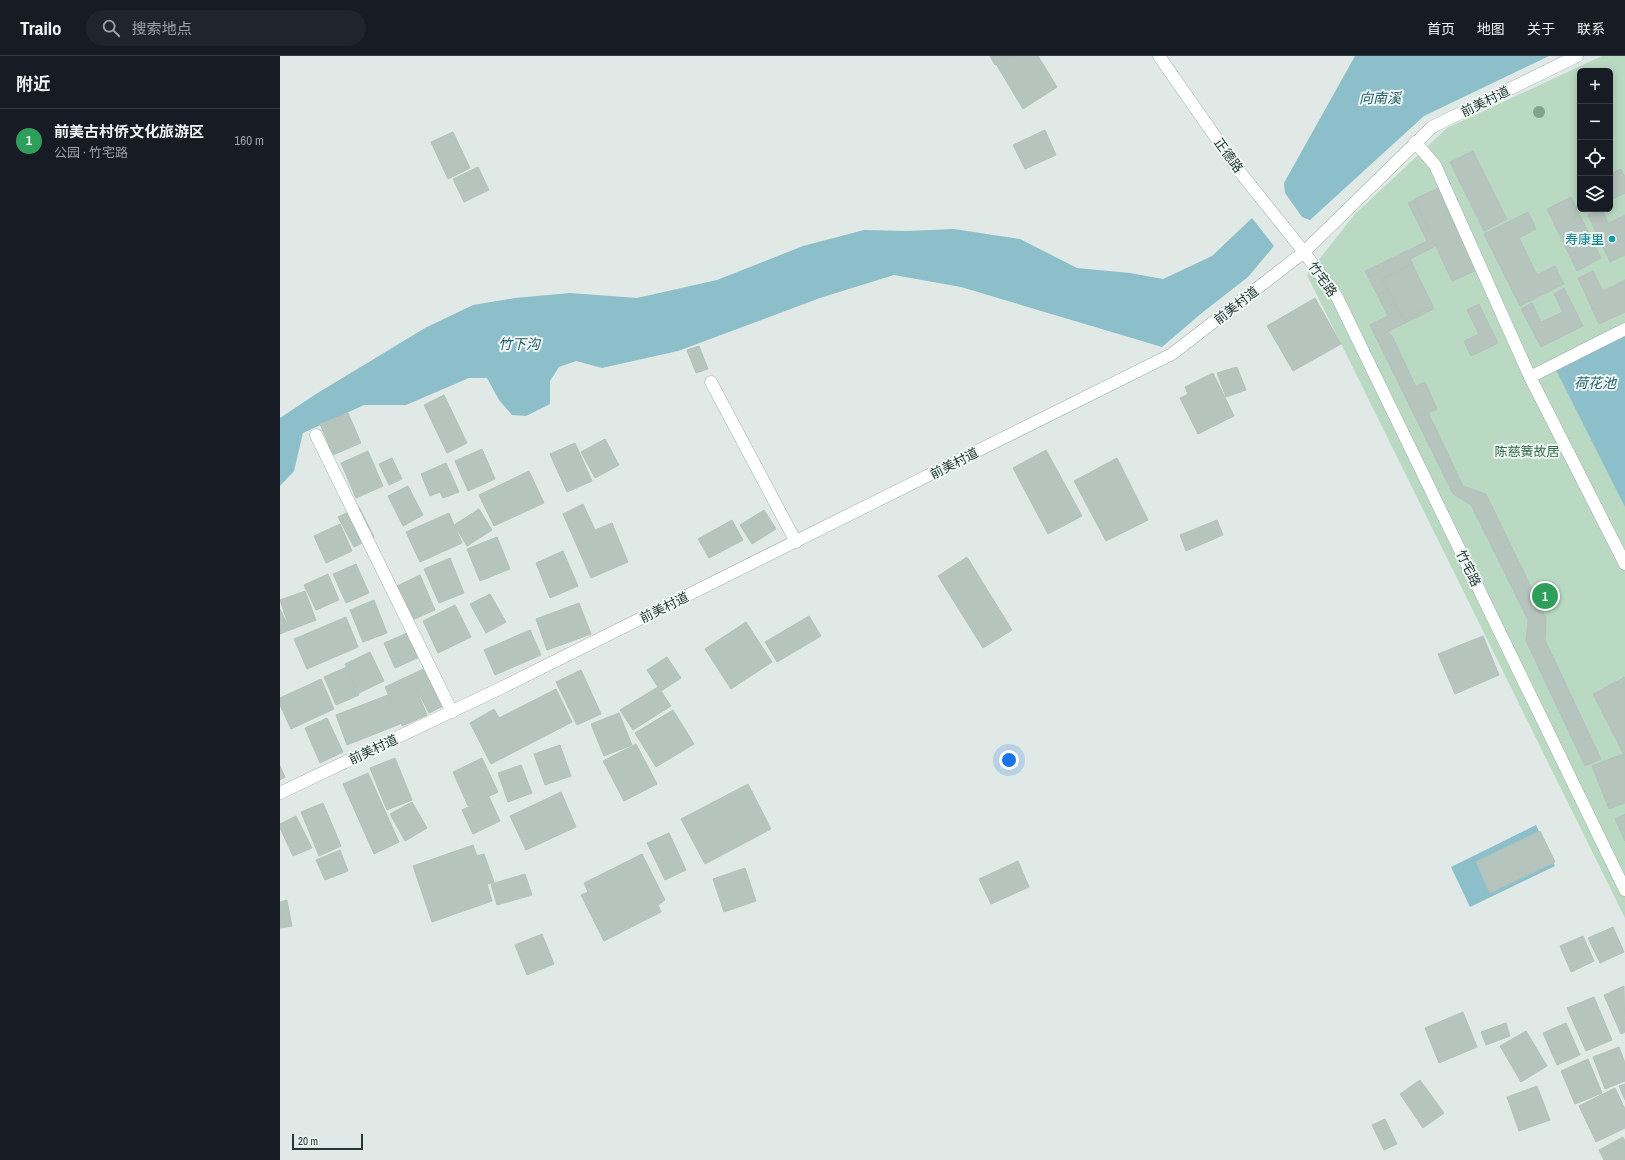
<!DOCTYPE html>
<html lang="zh">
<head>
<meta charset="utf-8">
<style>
  :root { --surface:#171b24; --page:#20242c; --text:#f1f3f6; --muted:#9ea1a6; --line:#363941; --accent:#8c9099 }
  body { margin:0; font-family:"Archivo Narrow","Noto Sans SC",sans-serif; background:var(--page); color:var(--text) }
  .controls { position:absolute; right:12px; top:12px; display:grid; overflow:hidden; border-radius:6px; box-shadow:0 2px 10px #0003 }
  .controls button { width:36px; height:36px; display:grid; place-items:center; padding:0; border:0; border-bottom:1px solid var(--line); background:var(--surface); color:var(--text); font:20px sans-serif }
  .scale { position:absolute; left:12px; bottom:10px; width:71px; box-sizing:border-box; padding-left:4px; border:2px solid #223833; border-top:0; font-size:11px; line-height:14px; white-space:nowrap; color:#223833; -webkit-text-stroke:3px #f0f6f3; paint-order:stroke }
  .you { position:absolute; left:729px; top:704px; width:14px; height:14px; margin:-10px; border:3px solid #fff; border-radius:50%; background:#1a73e8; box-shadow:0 0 0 6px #1a73e833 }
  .badge { display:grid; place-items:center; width:26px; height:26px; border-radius:50%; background:var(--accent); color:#fff; font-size:13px; font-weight:700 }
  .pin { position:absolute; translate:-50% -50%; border:2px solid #fff; box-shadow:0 1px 4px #0006 }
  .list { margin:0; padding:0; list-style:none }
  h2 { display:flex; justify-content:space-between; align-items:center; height:52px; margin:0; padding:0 16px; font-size:17px }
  h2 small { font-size:13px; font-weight:400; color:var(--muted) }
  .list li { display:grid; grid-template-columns:26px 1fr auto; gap:12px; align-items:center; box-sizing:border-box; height:64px; padding:0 16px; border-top:1px solid var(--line) }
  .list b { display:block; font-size:15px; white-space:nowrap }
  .list p { margin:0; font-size:13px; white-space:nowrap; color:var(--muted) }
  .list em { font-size:13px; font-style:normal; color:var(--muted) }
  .icon { flex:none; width:22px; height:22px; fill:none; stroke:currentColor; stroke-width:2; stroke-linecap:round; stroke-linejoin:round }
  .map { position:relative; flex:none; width:1345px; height:1104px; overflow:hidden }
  header { display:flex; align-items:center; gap:24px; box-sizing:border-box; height:56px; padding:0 20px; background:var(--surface); border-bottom:1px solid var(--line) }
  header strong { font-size:19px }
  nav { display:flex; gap:22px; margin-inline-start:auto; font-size:14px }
  .search { width:280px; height:36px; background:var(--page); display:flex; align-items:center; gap:10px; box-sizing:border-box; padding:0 14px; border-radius:22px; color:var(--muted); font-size:15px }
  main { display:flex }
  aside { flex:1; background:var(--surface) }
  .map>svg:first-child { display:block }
  .green { fill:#bad9c3; fill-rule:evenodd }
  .water { fill:#8cbfca }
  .building { fill:#b6c4be; stroke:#b3c2bc }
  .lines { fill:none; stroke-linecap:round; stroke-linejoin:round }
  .minor-casing { stroke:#a3b0ac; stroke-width:13 }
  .minor { stroke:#fff; stroke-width:12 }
  .tree { fill:#7fa48f }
  .culture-dot { fill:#0f9aa8; stroke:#f0f6f3; stroke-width:1.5 }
  .labels { text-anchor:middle; stroke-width:4; stroke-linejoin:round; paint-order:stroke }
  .street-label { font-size:13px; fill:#223833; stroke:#f0f6f3 }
  .culture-label { font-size:13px; fill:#0d838f; stroke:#f0f6f3; text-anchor:end }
  .park-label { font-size:13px; fill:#306b48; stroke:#f0f6f3 }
  .water-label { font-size:14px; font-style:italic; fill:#22606e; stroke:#f0f6f3 }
</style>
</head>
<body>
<header>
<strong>Trailo</strong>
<div class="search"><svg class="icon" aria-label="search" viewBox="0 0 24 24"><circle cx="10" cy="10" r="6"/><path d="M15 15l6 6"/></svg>搜索地点</div>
<nav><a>首页</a><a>地图</a><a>关于</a><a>联系</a></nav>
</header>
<main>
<aside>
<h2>附近<small></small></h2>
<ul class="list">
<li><span class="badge" style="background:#2e9e5b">1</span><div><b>前美古村侨文化旅游区</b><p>公园 · 竹宅路</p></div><em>160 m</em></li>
</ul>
</aside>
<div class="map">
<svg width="1345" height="1104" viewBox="0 0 1345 1104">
  <rect width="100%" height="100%" fill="#e0e9e5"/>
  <path class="green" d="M1322,0H1345V862L1027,219L1074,159L1167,72ZM1300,15H1330V153H1300Z"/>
  <g class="water">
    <path d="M1075,0H1269L1144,60L1030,164L1022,161L1005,137L1004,127Z"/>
    <path d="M972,162L994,190L968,221L923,256L882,291L681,231L614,219L540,242L398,295L322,312L296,305L279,311L270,325V348L246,360L232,359L219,344L207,322H189L126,349H84L23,377L14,415L0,430V362L36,338L145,272L193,249L235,242L290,237L357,242L437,224L523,190L584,174L626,175L674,173L740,183L797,212L850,217L883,223L932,200Z"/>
    <path d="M1345,280V451L1276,314Z"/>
    <path d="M1256,769L1275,810L1190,851L1171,811Z"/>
  </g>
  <g class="building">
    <path d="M710,0H730L715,9Z"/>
    <path d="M730,0H758L777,31L743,53L716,8Z"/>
    <path d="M765,74L776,99L745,113L733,89Z"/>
    <path d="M173,76L190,112L168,123L151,86Z"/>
    <path d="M1193,95L1227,163L1204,175L1170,106Z"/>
    <path d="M198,111L209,134L184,146L173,123Z"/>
    <path d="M1341,113L1345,121V137L1330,144V118Z"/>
    <path d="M1161,131L1197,206L1170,219L1156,190L1130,203L1154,253L1107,276L1112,280L1183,430L1206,438L1266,562L1265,584L1321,703L1305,710L1246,585L1248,564L1191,449L1173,438L1090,269L1108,260L1085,215L1147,185L1128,147Z"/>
    <path d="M1159,132L1197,214L1172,225L1134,143Z"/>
    <path d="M1291,141L1321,202L1297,215L1267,153Z"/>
    <path d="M1322,153L1328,167L1345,159V199L1330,206L1308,159Z"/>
    <path d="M1248,156L1256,173L1239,182L1257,219L1275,210L1284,228L1240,250L1204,178Z"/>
    <path d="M1131,208L1153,250L1124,265L1102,223Z"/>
    <path d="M1313,215L1323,235L1345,224V256L1319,268L1298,222Z"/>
    <path d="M1284,232L1303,270L1261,291L1241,253L1252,247L1261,266L1283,256L1274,238Z"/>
    <path d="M1035,242L1061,288L1013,315L987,270Z"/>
    <path d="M1199,248L1218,287L1191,300L1184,285L1199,278L1187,254Z"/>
    <path d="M419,290L428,313L416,317L407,294Z"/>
    <path d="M957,311L966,334L946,341L937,317Z"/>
    <path d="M933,317L954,360L918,378L900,342L908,338L905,331Z"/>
    <path d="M1145,326L1157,353L1136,362L1124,335Z"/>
    <path d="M164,339L187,387L167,397L144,349Z"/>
    <path d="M68,357L81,387L53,399L40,368Z"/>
    <path d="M325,383L339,409L315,422L301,396Z"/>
    <path d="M295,387L312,425L287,436L270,398Z"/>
    <path d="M202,393L215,423L188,435L175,405Z"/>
    <path d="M766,394L802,460L768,478L733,412Z"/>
    <path d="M88,395L103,430L76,442L61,407Z"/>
    <path d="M112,402L122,423L109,429L99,408Z"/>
    <path d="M837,402L868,464L826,485L794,425Z"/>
    <path d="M166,407L179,436L163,442L160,436L150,440L141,418Z"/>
    <path d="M249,415L264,447L214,470L199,439Z"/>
    <path d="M128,430L143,459L123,470L108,440Z"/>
    <path d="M303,448L315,474L332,467L348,506L311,522L283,458Z"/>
    <path d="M79,451L94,481L74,491L58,461Z"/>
    <path d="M199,453L212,474L187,490L175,470L182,487L140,506L126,476L169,457L174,469Z"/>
    <path d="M484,454L496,473L472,488L460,469Z"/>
    <path d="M452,464L463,484L429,502L418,483Z"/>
    <path d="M937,464L943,479L906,495L900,479Z"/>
    <path d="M60,468L72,495L46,507L34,480Z"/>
    <path d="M217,481L230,513L200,525L187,493Z"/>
    <path d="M283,495L298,530L270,542L256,507Z"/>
    <path d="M687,501L732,574L703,592L658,520Z"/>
    <path d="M170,502L184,537L159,547L144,513Z"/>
    <path d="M76,508L89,537L66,547L53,518Z"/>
    <path d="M48,518L59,544L36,554L24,529Z"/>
    <path d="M140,519L155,554L130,565L115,531Z"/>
    <path d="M25,535L36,564L10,574L0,544Z"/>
    <path d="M210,538L226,566L206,577L190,548Z"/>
    <path d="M94,544L107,577L83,586L70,554Z"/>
    <path d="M299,547L311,578L267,594L256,563Z"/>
    <path d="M175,549L191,581L158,597L143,565Z"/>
    <path d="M0,553L10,574L0,578Z"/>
    <path d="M529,560L541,580L497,606L485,586Z"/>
    <path d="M66,561L78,591L27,613L14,583Z"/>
    <path d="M466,566L492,606L451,633L425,593Z"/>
    <path d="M250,574L261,599L215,619L204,594Z"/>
    <path d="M132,575L142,600L115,612L104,587Z"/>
    <path d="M1203,580L1219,619L1175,638L1158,598Z"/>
    <path d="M90,596L104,625L79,637L65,608Z"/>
    <path d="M387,601L401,622L381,635L391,650L353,674L340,654L378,631L367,614Z"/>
    <path d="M150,610L169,647L149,657L135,630L147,659L122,670L105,631Z"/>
    <path d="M67,611L79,639L56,649L44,621Z"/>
    <path d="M301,614L321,658L297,669L276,626Z"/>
    <path d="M1345,621V701L1313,638Z"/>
    <path d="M41,623L54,653L11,673L0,649V642Z"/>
    <path d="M276,633L292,666L211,708L190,667L214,653L219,662Z"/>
    <path d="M108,639L120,668L67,689L56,659Z"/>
    <path d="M393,654L414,688L376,711L355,677Z"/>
    <path d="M339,657L352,689L324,700L311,668Z"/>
    <path d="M47,662L63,696L40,707L25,672Z"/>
    <path d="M356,688L377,728L344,745L323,705Z"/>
    <path d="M280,689L291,720L265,729L254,698Z"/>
    <path d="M1343,698L1345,703V747L1329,753L1312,710Z"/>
    <path d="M115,702L132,744L107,754L90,712Z"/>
    <path d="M202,702L218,736L188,750L173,716Z"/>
    <path d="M241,709L252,737L228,746L218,717Z"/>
    <path d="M0,710L5,721L0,724Z"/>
    <path d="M88,717L119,786L94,798L63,728Z"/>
    <path d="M468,728L491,773L425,808L401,763Z"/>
    <path d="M281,736L296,771L246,794L230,760Z"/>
    <path d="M209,741L220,765L193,778L182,754Z"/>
    <path d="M132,746L147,772L125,785L110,758Z"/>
    <path d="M43,747L61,790L39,800L21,756Z"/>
    <path d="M1345,758V785L1335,763Z"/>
    <path d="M16,760L32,792L13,800L0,772V768Z"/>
    <path d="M1260,775L1275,806L1210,837L1196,806Z"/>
    <path d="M389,777L406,814L385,824L367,787Z"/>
    <path d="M193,789L197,800L204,798L214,826L207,828L212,845L152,866L133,810Z"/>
    <path d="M60,794L68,815L45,824L36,804Z"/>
    <path d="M362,798L385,844L378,849L381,856L324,885L301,839L308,836L304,827Z"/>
    <path d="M738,805L749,831L711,848L699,823Z"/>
    <path d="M465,812L476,845L444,856L433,823Z"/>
    <path d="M245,818L252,839L217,849L211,828Z"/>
    <path d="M7,844L12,870L0,872V846Z"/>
    <path d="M1333,871L1344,896L1320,907L1308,882Z"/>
    <path d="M262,878L274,908L247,919L235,889Z"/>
    <path d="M1303,880L1314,905L1291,916L1280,890Z"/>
    <path d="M1344,930L1345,976L1341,978L1324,939Z"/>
    <path d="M1314,941L1332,984L1306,995L1287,952Z"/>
    <path d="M1183,956L1197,991L1159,1007L1145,972Z"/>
    <path d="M1226,967L1230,980L1206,989L1201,976Z"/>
    <path d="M1286,967L1300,999L1277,1009L1263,977Z"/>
    <path d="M1246,975L1267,1010L1241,1026L1220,990Z"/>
    <path d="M1339,991L1345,1007V1025L1325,1033L1313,1001Z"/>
    <path d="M1308,1003L1322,1037L1295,1048L1281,1015Z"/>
    <path d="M1140,1024L1164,1057L1143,1072L1120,1038Z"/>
    <path d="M1345,1028V1044L1339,1030Z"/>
    <path d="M1257,1030L1270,1064L1239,1075L1227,1041Z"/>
    <path d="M1335,1032L1345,1053V1072L1316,1086L1299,1050Z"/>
    <path d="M1105,1063L1117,1088L1104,1094L1092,1069Z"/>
    <path d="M1343,1081L1345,1085V1104H1324L1319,1094Z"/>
  </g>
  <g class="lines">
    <defs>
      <g id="minor">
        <path d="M879,0L960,116L1024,196L1057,241L1345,834"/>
        <path d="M1135,86L1155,109L1250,321L1345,508"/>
        <path d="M1250,321L1345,273"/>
        <path d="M431,326L516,486"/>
        <path d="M36,379L172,656"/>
        <path d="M0,737L221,632L892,298L1024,196L1152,71L1297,0"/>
      </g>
    </defs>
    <use href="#minor" class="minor-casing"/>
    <use href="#minor" class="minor"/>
  </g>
  <circle class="tree" cx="1259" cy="56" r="6"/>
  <circle class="culture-dot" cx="1332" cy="183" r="4"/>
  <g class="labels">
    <g class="street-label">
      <text transform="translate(1205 45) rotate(-26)" y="5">前美村道</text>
      <text transform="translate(949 99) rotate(54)" y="5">正德路</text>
      <text transform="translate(1043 223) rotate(55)" y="5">竹宅路</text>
      <text transform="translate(956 249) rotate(-38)" y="5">前美村道</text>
      <text transform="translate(674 407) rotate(-27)" y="5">前美村道</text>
      <text transform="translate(1189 512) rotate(64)" y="5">竹宅路</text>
      <text transform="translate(384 551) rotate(-26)" y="5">前美村道</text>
      <text transform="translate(93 693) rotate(-25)" y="5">前美村道</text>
    </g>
    <g class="culture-label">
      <text x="1324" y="188">寿康里</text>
    </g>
    <g class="park-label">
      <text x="1247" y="400">陈慈簧故居</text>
    </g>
    <g class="water-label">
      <text x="1100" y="47">向南溪</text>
      <text x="239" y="293">竹下沟</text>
      <text x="1315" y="332">荷花池</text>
    </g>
  </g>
</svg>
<div class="controls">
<button>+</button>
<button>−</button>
<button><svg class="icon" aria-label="locate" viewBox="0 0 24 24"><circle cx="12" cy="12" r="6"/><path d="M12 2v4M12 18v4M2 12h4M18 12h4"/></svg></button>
<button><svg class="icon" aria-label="layers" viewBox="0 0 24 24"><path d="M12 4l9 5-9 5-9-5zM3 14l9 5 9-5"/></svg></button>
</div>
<div class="scale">20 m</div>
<div class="you"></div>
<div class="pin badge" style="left:1265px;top:540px;background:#2e9e5b">1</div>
</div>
</main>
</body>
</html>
